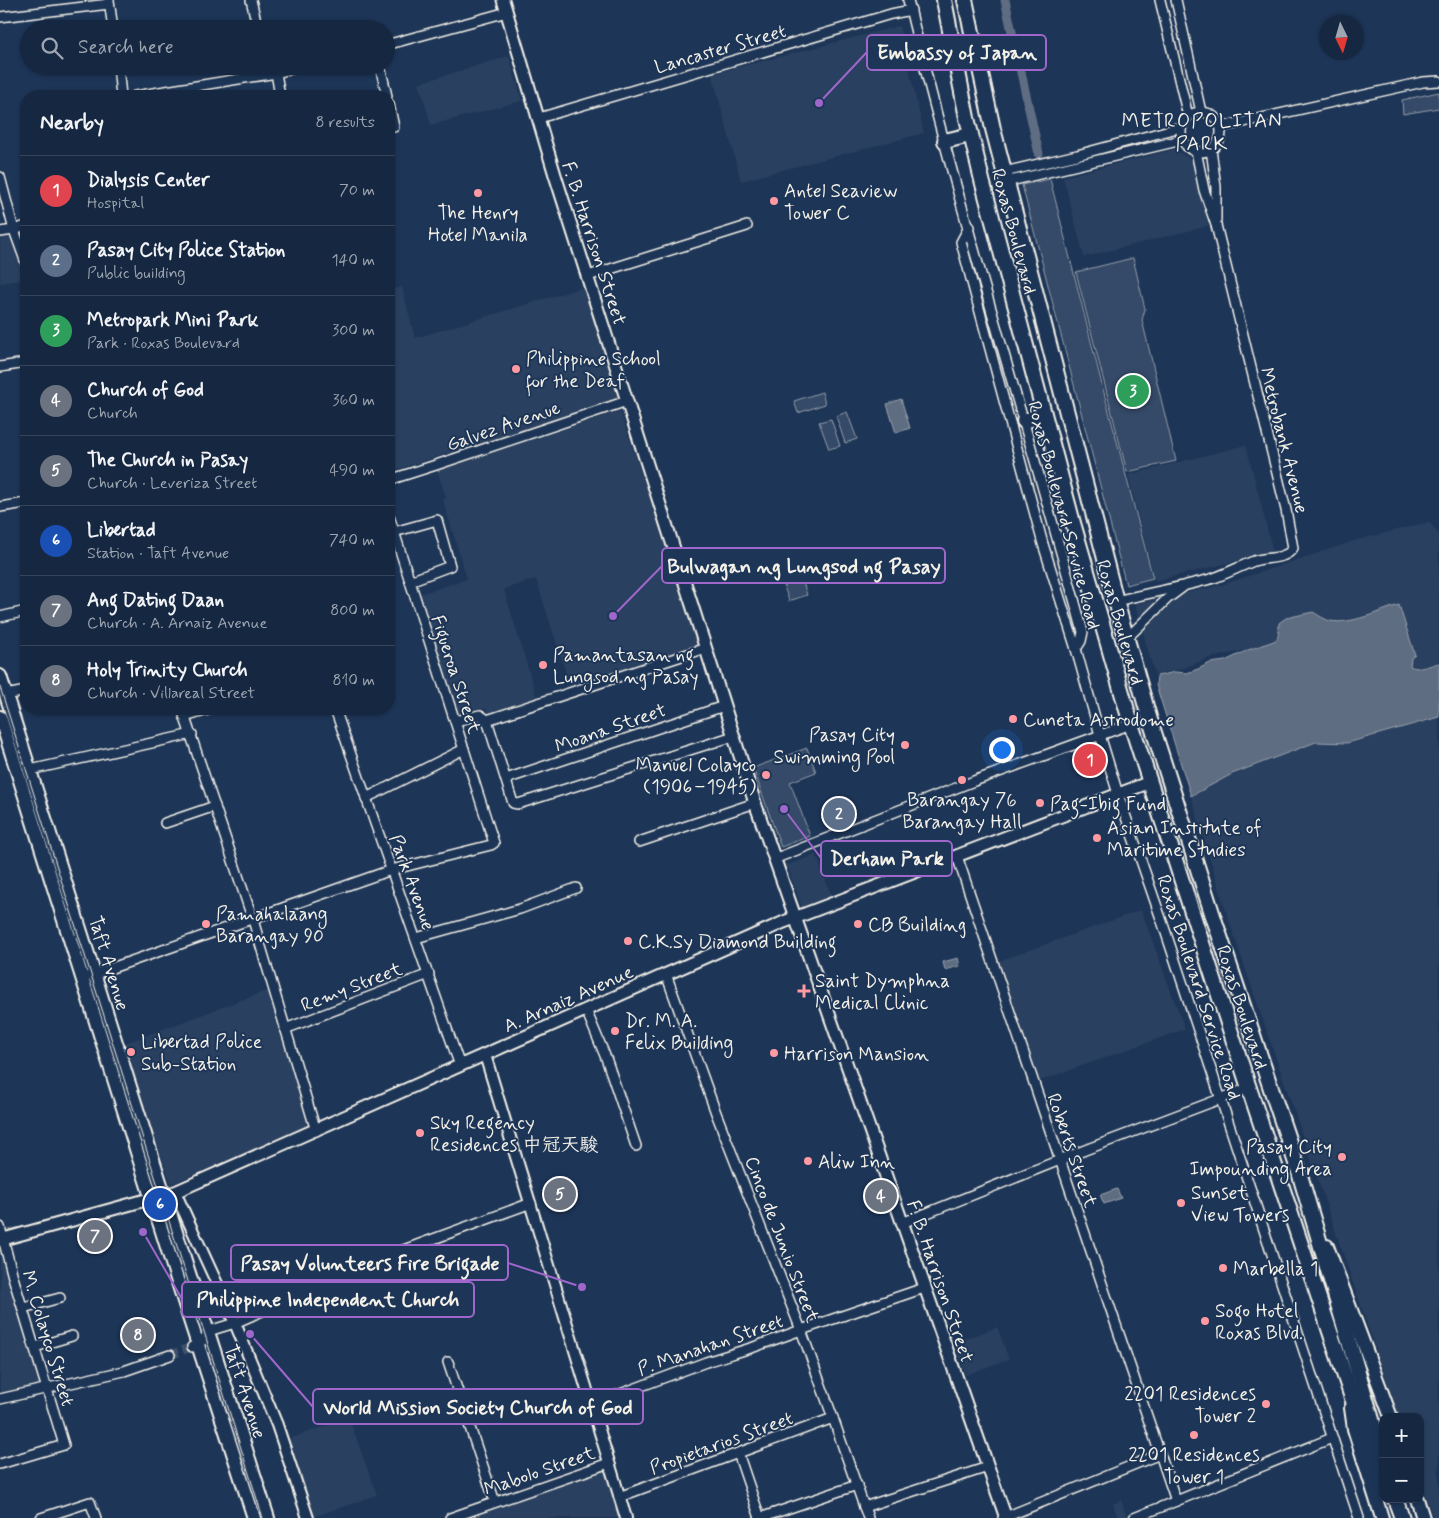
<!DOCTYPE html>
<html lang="en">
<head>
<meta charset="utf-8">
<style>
  :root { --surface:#162841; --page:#1f3048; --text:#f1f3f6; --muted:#9ea6b1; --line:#35445a; --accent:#ff9aa2 }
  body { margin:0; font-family:Mynerve,"LXGW WenKai TC",sans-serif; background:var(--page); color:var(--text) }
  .controls { position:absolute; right:15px; bottom:15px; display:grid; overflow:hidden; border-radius:10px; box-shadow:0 1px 4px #0004 }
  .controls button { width:45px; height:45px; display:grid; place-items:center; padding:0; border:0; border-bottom:1px solid var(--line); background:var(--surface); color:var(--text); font:25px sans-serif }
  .compass { position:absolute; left:1319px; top:15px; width:45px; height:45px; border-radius:50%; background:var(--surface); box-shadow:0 1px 4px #0004; rotate:175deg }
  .you { position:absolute; left:1001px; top:749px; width:18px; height:18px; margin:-12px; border:4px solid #fff; border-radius:50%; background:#1a73e8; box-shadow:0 0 0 8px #1a73e833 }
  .badge { display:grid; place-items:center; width:32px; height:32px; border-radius:50%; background:var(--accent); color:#fff; font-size:16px; font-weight:700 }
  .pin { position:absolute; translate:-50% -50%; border:2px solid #fff; box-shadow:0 1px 5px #0006 }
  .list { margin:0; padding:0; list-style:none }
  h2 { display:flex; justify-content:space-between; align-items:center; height:65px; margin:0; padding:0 20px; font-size:21px }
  h2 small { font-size:16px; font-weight:400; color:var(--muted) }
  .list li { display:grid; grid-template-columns:32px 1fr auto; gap:15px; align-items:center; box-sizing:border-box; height:70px; padding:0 20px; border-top:1px solid var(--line) }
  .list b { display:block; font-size:19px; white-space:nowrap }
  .list p { margin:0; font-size:16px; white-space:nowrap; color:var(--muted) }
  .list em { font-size:16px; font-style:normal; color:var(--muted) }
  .icon { flex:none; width:28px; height:28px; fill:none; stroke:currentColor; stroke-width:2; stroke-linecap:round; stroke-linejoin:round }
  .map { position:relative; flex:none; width:1439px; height:1518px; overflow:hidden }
  .search { position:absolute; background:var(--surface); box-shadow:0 1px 4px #0004; left:20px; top:20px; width:375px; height:55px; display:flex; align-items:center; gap:12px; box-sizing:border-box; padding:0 18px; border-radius:28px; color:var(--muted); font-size:19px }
  .panel { position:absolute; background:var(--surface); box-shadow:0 1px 4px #0004; left:20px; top:90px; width:375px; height:625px; border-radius:20px }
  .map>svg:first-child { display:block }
  .built { fill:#2a4060 }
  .green { fill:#354a67; stroke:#949ea8 }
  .water { fill:#5e6d82; stroke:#9aa2ab }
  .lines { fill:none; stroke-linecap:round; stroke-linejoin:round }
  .canal { stroke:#5e6d82; stroke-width:9 }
  .minor-tunnel { stroke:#3d516d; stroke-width:9; stroke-dasharray:9 4.5; stroke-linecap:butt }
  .minor-casing { stroke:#f4f1e8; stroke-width:12 }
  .tertiary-casing { stroke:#f4f1e8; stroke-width:14 }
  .secondary-casing { stroke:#f4f1e8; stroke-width:15 }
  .primary-casing { stroke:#f4f1e8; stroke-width:16 }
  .trunk-casing { stroke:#f4f1e8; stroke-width:18 }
  .minor { stroke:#1d3557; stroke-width:9 }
  .tertiary { stroke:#1d3557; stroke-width:10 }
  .secondary { stroke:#1d3557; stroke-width:11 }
  .primary { stroke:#1d3557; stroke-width:12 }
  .trunk { stroke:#1d3557; stroke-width:14 }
  .tram { stroke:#f4f1e8; stroke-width:1 }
  .poi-dot { fill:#ff9aa2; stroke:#1d3557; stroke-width:2 }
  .labels { text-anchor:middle; stroke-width:4; stroke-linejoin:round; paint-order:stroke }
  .street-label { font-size:19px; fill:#f4f1e8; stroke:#1d3557 }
  .poi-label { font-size:19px; fill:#f4f1e8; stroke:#1d3557; text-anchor:start }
  .neighbourhood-label { font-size:20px; letter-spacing:1px; fill:#f4f1e8; stroke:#1d3557 }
  .leader { fill:none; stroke:#9f67cb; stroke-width:2 }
  .callout-dot { fill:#9f67cb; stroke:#1d3557; stroke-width:2 }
  .callout { fill:#1d3557; stroke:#9f67cb; stroke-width:2 }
  .callout-label { font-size:20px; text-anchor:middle; font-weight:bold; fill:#f4f1e8 }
</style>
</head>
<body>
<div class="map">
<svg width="1439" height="1518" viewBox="0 0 1439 1518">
  <rect width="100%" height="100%" fill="#1d3557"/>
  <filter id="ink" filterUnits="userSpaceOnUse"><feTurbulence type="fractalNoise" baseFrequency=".02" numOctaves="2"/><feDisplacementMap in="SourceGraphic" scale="10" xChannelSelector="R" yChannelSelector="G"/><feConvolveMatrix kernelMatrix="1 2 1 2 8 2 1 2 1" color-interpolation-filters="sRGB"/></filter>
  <g filter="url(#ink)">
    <g class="built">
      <path d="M899,26L924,133L741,181L712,74Z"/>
      <path d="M509,56L522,101L431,125L419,83Z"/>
      <path d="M1176,149L1183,155L1193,160L1208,226L1084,257L1063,177Z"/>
      <path d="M12,234L26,273V279L0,283V236Z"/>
      <path d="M402,287L415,338L584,287L618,400L389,472V290Z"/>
      <path d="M620,411L654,511L698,645L570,686L536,579L504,589L537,698L489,716L486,708L456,717L417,595L467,579L443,500L446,498L437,470Z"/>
      <path d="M1246,445L1273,552L1155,581L1128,475Z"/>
      <path d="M1429,522L1439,534V663L1414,668L1410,666L1411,658L1352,620L1340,622L1328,621L1313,612L1278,629L1276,640L1271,642L1248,650L1209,658L1184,668L1155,675L1135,604L1222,585L1357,540Z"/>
      <path d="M1439,717V1518H1433L1420,1480V1417H1399L1229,921L1191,796L1232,774L1316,742L1347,743Z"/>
      <path d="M816,855L832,897L802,908L787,865Z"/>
      <path d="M1141,910L1185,1029L1040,1081L996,962Z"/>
      <path d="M271,989L314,1124L171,1184L123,1044Z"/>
      <path d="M2,1249L44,1386L0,1397V1250Z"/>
      <path d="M997,1327L1009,1359L966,1375L954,1343Z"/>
      <path d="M349,1418L377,1495L313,1517L286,1440Z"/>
      <path d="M604,1468L622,1518H462Z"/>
      <path d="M1121,1500L1127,1518H1118L1113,1504Z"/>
    </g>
    <g class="green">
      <path d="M1439,92V108L1403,114L1402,100Z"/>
      <path d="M1050,179L1103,389L1153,578L1126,585L1022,185Z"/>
      <path d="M1133,258L1145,309L1142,320L1176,461L1127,472L1076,272Z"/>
      <path d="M822,392L825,404L798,413L794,401Z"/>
      <path d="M847,412L857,439L845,443L836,416Z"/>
      <path d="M831,419L840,446L829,449L819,422Z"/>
      <path d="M796,560L807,595L789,601L777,566Z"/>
      <path d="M807,748L816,772L790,782L810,836L781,847L753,768Z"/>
    </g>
    <g class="water">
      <path d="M901,399L910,428L896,433L887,404Z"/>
      <path d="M1399,605L1415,655L1411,658L1410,666C1419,671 1430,665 1439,663V717L1347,743L1316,742L1232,774L1191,796L1156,685L1157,676L1175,672L1187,673L1198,669L1210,663L1225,661L1248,650L1271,642L1276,640L1278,636L1279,623L1286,618L1313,612C1318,615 1324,619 1330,621C1351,625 1379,611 1399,605Z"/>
      <path d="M958,958L960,966L945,970L943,962Z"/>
      <path d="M1117,1189L1121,1198L1104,1204L1100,1195Z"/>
    </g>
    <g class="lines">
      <path class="canal" d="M1005,0L1039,154"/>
      <path class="minor-tunnel" d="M170,1355L192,1347"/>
      <defs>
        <g id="minor">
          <path d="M109,0L113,29"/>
          <path d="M251,0L258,29"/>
          <path d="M908,0C959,213 1026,421 1083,632L1081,641L1076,649"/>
          <path d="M1160,0L1188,116"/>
          <path d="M1176,0L1201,112"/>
          <path d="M0,17L109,4"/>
          <path d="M386,45L507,12"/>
          <path d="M118,66L121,96"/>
          <path d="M380,66L387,96"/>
          <path d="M276,73L280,96"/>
          <path d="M135,96L276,73L302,66"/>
          <path d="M389,104L394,127"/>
          <circle cx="1201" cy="132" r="20"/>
          <path d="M539,118L891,14L911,10"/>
          <path d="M1221,127L1423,82L1439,81"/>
          <path d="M1211,149L1216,187V220"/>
          <path d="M1004,172L1077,155L1181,127"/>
          <path d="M0,177L14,230L26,263"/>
          <path d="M1006,182L1182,140"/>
          <path d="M969,227L961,242L1043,544L1076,649L1100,735L1118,794L1166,933L1359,1518"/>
          <path d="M0,232L14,230L26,226"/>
          <path d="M588,276L747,226"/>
          <path d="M0,367L26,363"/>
          <path d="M389,480L436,465L627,401"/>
          <path d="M0,507L26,503"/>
          <path d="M394,532L437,520L450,566L410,581"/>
          <path d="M1116,601C1149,593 1182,587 1214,578C1228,573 1241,566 1254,561C1266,557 1286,560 1293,548L1286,510L1216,225L1204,190L1196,151"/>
          <path d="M0,617L26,611"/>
          <path d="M1126,639L1167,599L1183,587"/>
          <path d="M6,695L26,691"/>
          <path d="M182,709L253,920L316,1131"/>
          <path d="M335,709L460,1066"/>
          <path d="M185,717L211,709"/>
          <path d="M487,720L513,803L518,804L734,736"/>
          <path d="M487,720L706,648"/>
          <path d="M455,721L480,715L487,720"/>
          <path d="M30,770L192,734"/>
          <path d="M506,779L724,706"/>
          <path d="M366,798L464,749"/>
          <path d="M165,823L215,806"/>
          <path d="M639,842L755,803"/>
          <path d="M957,856C1029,1071 1103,1286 1176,1501"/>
          <path d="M774,859L974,781L1131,724"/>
          <path d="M416,938L520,909L576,888"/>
          <path d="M666,974L716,1113L801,1330L833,1418L868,1518"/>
          <path d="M89,976L391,870L491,845L494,843L389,516"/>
          <path d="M586,1010L606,1058L636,1146"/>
          <path d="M285,1029L429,974"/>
          <path d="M902,1223L1085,1150L1249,1088"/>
          <path d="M0,1227L13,1277L64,1445L0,1464"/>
          <path d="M23,1308L60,1298"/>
          <path d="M35,1347L72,1336"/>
          <path d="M192,1347L198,1345L212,1330L235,1323L390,1255L531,1203"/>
          <path d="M448,1362L495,1502"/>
          <path d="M0,1399L124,1371L170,1355"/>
          <path d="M593,1404L706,1362L754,1347L801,1330L924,1288"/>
          <path d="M738,1453L760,1518L857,1485"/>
          <path d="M619,1497L833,1418"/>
          <path d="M864,1507L988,1467"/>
          <path d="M41,1518L90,1502L96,1518"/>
          <path d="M450,1518L609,1463"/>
          <path d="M1003,1518L1160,1454"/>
          <path d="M1134,1518L1332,1438"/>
        </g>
        <g id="tertiary">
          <path d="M485,1055L626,1518"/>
          <path d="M175,1192L235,1323L277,1425L308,1518"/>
        </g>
        <g id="secondary">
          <path d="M503,0L555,175L755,803L1006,1518"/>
          <path d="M0,1240L175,1192L784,922L1150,782"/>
        </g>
        <g id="primary">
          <path d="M0,676L188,1270L268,1518"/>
          <path d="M0,717L187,1311L254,1518"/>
          <path d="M1327,1246L1391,1417"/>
          <path d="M1351,1408L1354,1429L1382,1518"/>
          <path d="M1417,1499L1423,1518"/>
        </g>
        <g id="trunk">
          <path d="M944,0L967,118L982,180L1073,523L1131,724L1249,1088L1383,1491"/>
          <path d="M965,0L993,129L1116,601L1149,717L1213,916L1299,1172L1383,1457"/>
          <path d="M945,141L970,135"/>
          <path d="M1024,421L1044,415"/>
          <path d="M1395,1499L1402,1518"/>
        </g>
      </defs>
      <use href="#minor" class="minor-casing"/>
      <use href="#tertiary" class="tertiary-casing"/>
      <use href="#secondary" class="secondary-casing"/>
      <use href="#primary" class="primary-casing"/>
      <use href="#trunk" class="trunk-casing"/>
      <use href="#minor" class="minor"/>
      <use href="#tertiary" class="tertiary"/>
      <use href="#secondary" class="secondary"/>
      <use href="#primary" class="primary"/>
      <use href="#trunk" class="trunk"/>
      <path class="tram" d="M0,687L263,1518"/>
    </g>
  </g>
  <g class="poi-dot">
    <circle cx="478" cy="193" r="5"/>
    <circle cx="774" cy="201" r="5"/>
    <circle cx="516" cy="369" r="5"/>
    <circle cx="543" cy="665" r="5"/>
    <circle cx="1013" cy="719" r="5"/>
    <circle cx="905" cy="745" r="5"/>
    <circle cx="766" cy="775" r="5"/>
    <circle cx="962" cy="780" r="5"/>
    <circle cx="1040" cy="803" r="5"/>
    <circle cx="1097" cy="838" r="5"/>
    <circle cx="206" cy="924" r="5"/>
    <circle cx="858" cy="924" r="5"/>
    <circle cx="628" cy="941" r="5"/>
    <path d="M801.5 983.5h5v5h5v5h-5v5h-5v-5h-5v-5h5z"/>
    <circle cx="615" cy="1031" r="5"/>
    <circle cx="131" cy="1052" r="5"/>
    <circle cx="774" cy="1053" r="5"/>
    <circle cx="420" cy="1133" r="5"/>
    <circle cx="1342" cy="1157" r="5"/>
    <circle cx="808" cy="1161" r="5"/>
    <circle cx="1181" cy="1203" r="5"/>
    <circle cx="1223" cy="1268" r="5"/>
    <circle cx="1205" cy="1321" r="5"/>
    <circle cx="1266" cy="1404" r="5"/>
    <circle cx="1194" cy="1435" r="5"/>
  </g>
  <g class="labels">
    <g class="street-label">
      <text transform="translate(720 48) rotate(-16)" y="7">Lancaster Street</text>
      <text transform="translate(1015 231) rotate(75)" y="7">Roxas Boulevard</text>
      <text transform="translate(595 243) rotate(72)" y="7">F. B. Harrison Street</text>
      <text transform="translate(503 425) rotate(-19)" y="7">Galvez Avenue</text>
      <text transform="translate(1285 440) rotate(76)" y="7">Metrobank Avenue</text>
      <text transform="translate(1065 515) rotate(75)" y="7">Roxas Boulevard Service Road</text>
      <text transform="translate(1121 622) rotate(74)" y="7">Roxas Boulevard</text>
      <text transform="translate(457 674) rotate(72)" y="7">Figueroa Street</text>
      <text transform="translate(610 727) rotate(-19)" y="7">Moana Street</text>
      <text transform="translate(413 882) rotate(70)" y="7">Park Avenue</text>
      <text transform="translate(110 963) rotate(73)" y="7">Taft Avenue</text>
      <text transform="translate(351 986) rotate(-21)" y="7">Remy Street</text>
      <text transform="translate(1200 987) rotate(72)" y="7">Roxas Boulevard Service Road</text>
      <text transform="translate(568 998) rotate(-24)" y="7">A. Arnaiz Avenue</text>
      <text transform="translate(1243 1007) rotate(72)" y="7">Roxas Boulevard</text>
      <text transform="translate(1073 1150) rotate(71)" y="7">Roberts Street</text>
      <text transform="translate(783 1239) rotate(69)" y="7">Cinco de Junio Street</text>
      <text transform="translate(941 1281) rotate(71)" y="7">F. B. Harrison Street</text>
      <text transform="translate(49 1338) rotate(73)" y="7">M. Colayco Street</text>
      <text transform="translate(710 1344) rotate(-19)" y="7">P. Manahan Street</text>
      <text transform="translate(246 1391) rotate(72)" y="7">Taft Avenue</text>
      <text transform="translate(721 1442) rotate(-20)" y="7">Propietarios Street</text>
      <text transform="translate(539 1470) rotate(-19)" y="7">Mabolo Street</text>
    </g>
    <g class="poi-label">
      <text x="784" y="197">Antel Seaview<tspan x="784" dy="22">Tower C</tspan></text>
      <text x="478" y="219" text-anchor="middle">The Henry<tspan x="478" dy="22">Hotel Manila</tspan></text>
      <text x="526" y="365">Philippine School<tspan x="526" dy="22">for the Deaf</tspan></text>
      <text x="553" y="661">Pamantasan ng<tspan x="553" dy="22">Lungsod ng Pasay</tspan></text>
      <text x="1023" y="726">Cuneta Astrodome</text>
      <text x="895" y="741" text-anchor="end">Pasay City<tspan x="895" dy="22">Swimming Pool</tspan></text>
      <text x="756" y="771" text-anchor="end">Manuel Colayco<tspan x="756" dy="22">(1906–1945)</tspan></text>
      <text x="962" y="806" text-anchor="middle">Barangay 76<tspan x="962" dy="22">Barangay Hall</tspan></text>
      <text x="1050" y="810">Pag-Ibig Fund</text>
      <text x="1107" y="834">Asian Institute of<tspan x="1107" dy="22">Maritime Studies</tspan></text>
      <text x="216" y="920">Pamahalaang<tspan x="216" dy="22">Barangay 90</tspan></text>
      <text x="868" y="931">CB Building</text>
      <text x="638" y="948">C.K.Sy Diamond Building</text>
      <text x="815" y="987">Saint Dymphna<tspan x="815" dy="22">Medical Clinic</tspan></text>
      <text x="625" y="1027">Dr. M. A.<tspan x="625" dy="22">Felix Building</tspan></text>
      <text x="141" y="1048">Libertad Police<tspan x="141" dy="22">Sub-Station</tspan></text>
      <text x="784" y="1060">Harrison Mansion</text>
      <text x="430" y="1129">Sky Regency<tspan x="430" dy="22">Residences 中冠天駿</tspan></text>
      <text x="1332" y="1153" text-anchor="end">Pasay City<tspan x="1332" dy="22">Impounding Area</tspan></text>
      <text x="818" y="1168">Aliw Inn</text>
      <text x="1191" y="1199">Sunset<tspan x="1191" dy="22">View Towers</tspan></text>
      <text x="1233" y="1275">Marbella 1</text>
      <text x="1215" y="1317">Sogo Hotel<tspan x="1215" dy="22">Roxas Blvd.</tspan></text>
      <text x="1256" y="1400" text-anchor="end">2201 Residences<tspan x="1256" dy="22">Tower 2</tspan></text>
      <text x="1194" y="1461" text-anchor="middle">2201 Residences<tspan x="1194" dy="22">Tower 1</tspan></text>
    </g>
    <g class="neighbourhood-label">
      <text x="1202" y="127">METROPOLITAN<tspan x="1202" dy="23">PARK</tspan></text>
    </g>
  </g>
  <path class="leader" d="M819 103L867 52M613 616L662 566M784 809L821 858M582 1287L508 1263M143 1232L182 1299M250 1334L313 1407"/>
  <g class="callout-dot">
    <circle cx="819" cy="103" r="5"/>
    <circle cx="613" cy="616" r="5"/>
    <circle cx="784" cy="809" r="5"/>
    <circle cx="582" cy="1287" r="5"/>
    <circle cx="143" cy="1232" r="5"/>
    <circle cx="250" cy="1334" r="5"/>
  </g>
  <g class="callout">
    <rect x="867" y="35" width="179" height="35" rx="5"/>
    <rect x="662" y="548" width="283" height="35" rx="5"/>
    <rect x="821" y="841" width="131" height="35" rx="5"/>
    <rect x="231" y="1245" width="277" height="35" rx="5"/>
    <rect x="182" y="1282" width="292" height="35" rx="5"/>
    <rect x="313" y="1389" width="330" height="35" rx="5"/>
  </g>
  <g class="callout-label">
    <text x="957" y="59">Embassy of Japan</text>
    <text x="804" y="573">Bulwagan ng Lungsod ng Pasay</text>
    <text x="887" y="865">Derham Park</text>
    <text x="370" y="1270">Pasay Volunteers Fire Brigade</text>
    <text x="328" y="1306">Philippine Independent Church</text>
    <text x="478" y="1414">World Mission Society Church of God</text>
  </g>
</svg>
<div class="controls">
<button>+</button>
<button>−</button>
</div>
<svg class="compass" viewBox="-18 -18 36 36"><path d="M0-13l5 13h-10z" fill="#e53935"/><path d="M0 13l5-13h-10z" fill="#9ea6b1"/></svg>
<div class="you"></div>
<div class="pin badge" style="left:1090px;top:760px;background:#e0444e">1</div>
<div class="pin badge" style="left:839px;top:814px;background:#5c6f8a">2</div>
<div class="pin badge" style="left:1133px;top:391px;background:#2e9e5b">3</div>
<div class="pin badge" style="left:881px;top:1196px;background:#6b7280">4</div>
<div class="pin badge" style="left:560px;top:1194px;background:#6b7280">5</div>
<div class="pin badge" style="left:160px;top:1204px;background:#1a4fb4">6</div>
<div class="pin badge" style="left:95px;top:1236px;background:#6b7280">7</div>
<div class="pin badge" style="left:138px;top:1335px;background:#6b7280">8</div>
<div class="search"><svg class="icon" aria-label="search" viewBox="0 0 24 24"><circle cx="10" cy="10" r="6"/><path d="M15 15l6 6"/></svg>Search here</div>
<section class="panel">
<h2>Nearby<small>8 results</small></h2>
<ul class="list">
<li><span class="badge" style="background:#e0444e">1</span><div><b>Dialysis Center</b><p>Hospital</p></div><em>70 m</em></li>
<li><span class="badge" style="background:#5c6f8a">2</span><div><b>Pasay City Police Station</b><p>Public building</p></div><em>140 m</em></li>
<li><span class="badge" style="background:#2e9e5b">3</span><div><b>Metropark Mini Park</b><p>Park · Roxas Boulevard</p></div><em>300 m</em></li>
<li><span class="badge" style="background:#6b7280">4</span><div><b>Church of God</b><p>Church</p></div><em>360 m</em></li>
<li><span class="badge" style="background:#6b7280">5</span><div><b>The Church in Pasay</b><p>Church · Leveriza Street</p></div><em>490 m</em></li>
<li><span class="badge" style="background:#1a4fb4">6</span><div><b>Libertad</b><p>Station · Taft Avenue</p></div><em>740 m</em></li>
<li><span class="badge" style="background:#6b7280">7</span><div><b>Ang Dating Daan</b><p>Church · A. Arnaiz Avenue</p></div><em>800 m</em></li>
<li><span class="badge" style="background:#6b7280">8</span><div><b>Holy Trinity Church</b><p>Church · Villareal Street</p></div><em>810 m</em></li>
</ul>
</section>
</div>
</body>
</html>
